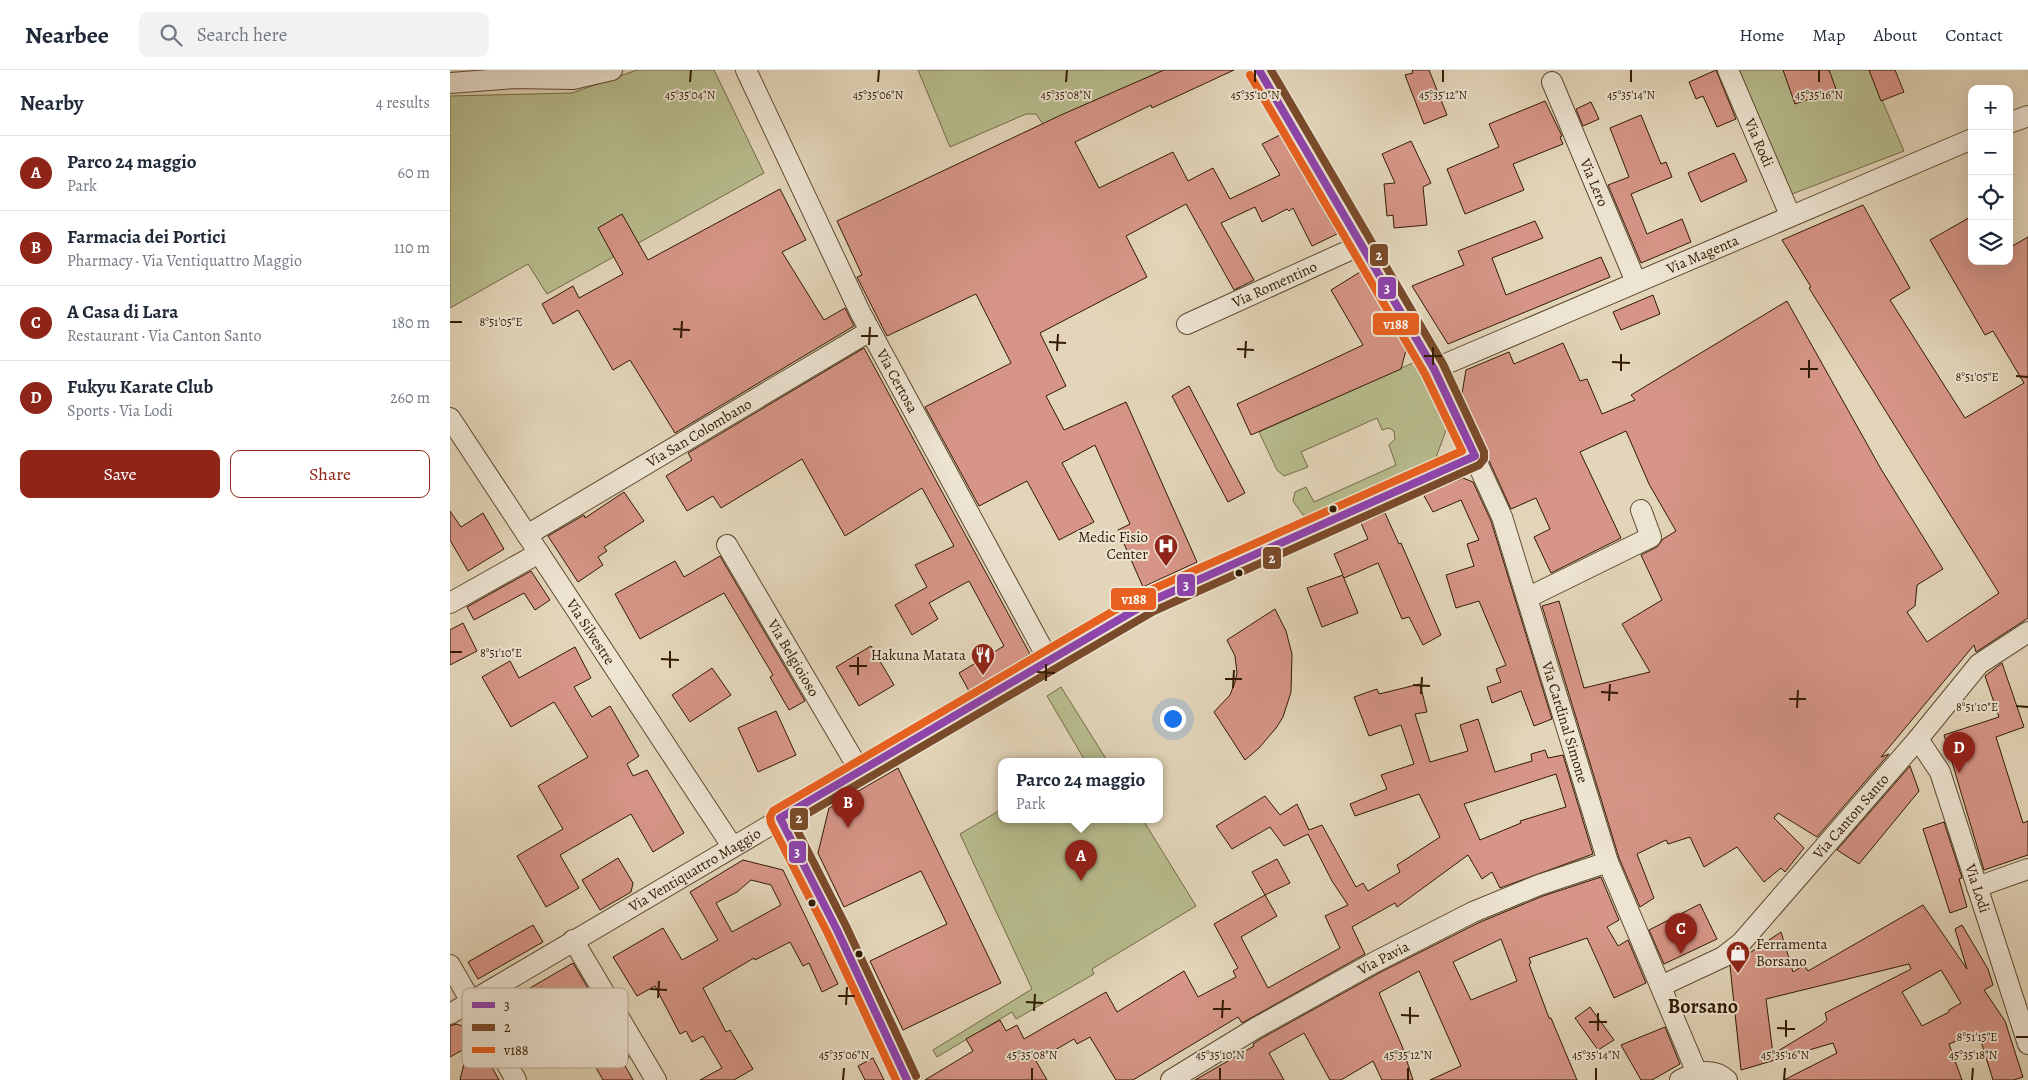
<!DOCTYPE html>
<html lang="en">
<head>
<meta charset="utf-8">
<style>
  :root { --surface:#fff; --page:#f2f2f3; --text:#1f2937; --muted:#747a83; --line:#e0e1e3; --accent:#8f2418 }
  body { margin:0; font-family:Alegreya,serif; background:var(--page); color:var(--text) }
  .controls { position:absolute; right:15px; top:15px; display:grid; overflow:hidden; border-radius:10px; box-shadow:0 5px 20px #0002 }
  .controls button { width:45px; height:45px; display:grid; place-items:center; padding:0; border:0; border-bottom:1px solid var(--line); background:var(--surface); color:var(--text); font:25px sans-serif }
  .you { position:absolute; left:722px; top:648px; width:18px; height:18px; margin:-12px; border:4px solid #fff; border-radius:50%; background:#1a73e8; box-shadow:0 0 0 8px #1a73e833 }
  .badge { display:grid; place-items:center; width:32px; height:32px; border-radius:50%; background:var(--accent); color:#fff; font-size:16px; font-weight:700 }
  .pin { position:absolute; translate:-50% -41px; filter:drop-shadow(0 1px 2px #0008) }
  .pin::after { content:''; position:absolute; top:26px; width:18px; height:15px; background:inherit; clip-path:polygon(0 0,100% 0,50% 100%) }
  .popup { position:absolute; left:548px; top:688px; width:165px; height:65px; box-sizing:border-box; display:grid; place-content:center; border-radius:10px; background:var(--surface); filter:drop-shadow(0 1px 4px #0005); font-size:16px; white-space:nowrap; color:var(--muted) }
  .popup b { font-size:19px; color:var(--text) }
  .popup::after { content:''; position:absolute; left:50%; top:100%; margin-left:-10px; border:10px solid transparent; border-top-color:var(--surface) }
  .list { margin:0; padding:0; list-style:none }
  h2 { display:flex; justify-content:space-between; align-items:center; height:65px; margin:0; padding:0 20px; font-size:21px }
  h2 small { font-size:16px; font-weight:400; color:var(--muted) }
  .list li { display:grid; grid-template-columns:32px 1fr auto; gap:15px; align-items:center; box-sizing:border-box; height:75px; padding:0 20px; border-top:1px solid var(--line) }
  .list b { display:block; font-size:19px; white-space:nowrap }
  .list p { margin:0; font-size:16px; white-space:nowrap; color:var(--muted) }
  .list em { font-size:16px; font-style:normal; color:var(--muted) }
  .actions { display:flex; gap:10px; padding:15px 20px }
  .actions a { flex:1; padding:11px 0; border:1px solid var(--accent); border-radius:10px; text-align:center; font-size:18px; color:var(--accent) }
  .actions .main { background:var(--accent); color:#fff }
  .icon { flex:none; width:28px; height:28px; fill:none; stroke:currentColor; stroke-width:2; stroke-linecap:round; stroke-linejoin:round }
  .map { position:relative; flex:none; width:1578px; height:1010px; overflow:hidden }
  header { display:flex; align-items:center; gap:30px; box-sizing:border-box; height:70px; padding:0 25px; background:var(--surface); border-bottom:1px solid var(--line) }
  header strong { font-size:24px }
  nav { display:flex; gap:28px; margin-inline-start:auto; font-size:18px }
  .search { width:350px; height:45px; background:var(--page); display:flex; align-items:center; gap:12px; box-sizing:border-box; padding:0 18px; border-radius:10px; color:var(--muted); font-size:19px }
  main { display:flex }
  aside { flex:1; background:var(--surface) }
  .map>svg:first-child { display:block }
  .green { fill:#b7bc8d; stroke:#746b48 }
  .building { fill:#d69586; stroke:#321a02; fill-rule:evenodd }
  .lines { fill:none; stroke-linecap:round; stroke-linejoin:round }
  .minor-casing { stroke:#5e4930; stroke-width:22 }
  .minor { stroke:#ede4d2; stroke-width:20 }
  .bus-1-casing { stroke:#ede4d2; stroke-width:11 }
  .bus-2-casing { stroke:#ede4d2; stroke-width:11 }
  .bus-3-casing { stroke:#ede4d2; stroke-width:11 }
  .bus-1 { stroke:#8e44ad; stroke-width:8 }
  .bus-2 { stroke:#7a4b2a; stroke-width:8 }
  .bus-3 { stroke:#e86120; stroke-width:8 }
  .ticks { fill:none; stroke:#321a02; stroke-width:2 }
  .bus-dot { fill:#321a02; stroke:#ede4d2; stroke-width:2 }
  .labels { text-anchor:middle; stroke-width:4; stroke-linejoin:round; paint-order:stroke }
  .street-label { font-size:15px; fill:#321a02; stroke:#ede4d2 }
  .poi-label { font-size:15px; fill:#321a02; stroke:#ede4d2; text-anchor:end }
  .district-label { font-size:20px; font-weight:bold; fill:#321a02; stroke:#ede4d2 }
  .key { fill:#ede4d2; stroke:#b5a794; stroke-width:1 }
  .key-label { font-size:14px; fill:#321a02 }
  .ticks-label { font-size:12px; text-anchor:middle; fill:#321a02; stroke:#ede4d2; stroke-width:4; stroke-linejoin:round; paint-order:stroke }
  .line-badge { stroke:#ede4d2; stroke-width:2 }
  .badge-label { font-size:14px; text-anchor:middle; font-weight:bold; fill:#fff }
</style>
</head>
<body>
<header>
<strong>Nearbee</strong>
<div class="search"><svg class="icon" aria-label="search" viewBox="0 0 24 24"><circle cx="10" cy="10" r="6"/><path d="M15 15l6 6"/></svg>Search here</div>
<nav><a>Home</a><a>Map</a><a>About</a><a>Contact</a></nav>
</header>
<main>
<aside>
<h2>Nearby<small>4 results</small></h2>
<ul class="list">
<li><span class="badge">A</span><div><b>Parco 24 maggio</b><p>Park</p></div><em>60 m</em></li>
<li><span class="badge">B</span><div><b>Farmacia dei Portici</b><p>Pharmacy · Via Ventiquattro Maggio</p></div><em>110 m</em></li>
<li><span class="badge">C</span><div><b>A Casa di Lara</b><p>Restaurant · Via Canton Santo</p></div><em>180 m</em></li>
<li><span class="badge">D</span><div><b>Fukyu Karate Club</b><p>Sports · Via Lodi</p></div><em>260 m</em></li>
</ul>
<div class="actions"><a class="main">Save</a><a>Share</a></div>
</aside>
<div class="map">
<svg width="1578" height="1010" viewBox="0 0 1578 1010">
  <rect width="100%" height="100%" fill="#e3d5b9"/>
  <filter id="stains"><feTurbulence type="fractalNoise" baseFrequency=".004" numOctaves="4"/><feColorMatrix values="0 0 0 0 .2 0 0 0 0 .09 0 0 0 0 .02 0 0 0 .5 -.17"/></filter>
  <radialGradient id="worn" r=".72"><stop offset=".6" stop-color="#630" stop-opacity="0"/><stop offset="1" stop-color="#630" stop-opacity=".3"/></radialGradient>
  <g class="green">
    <path d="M187,0H264L314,103L97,224L78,194L0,238V26L122,23Z"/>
    <path d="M468,0H714L593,54L586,44H576L500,77Z"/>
    <path d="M1288,0H1419L1454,81L1342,124Z"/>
    <path d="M965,292L998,355L985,390L864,446L853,445L843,431L845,422L856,417L864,432L946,395L939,375L945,369L944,361L939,358L932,360L927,348L851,382L858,397L834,406L827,400L809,362Z"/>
    <path d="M611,617L658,692H629L634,689L597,626Z"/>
    <path d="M552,739V750H693L746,836L642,899L644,904L566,949L562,942L487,987L483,980L582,919L510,764Z"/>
  </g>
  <g class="building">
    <path d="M714,0H784L702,38L701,35L625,72L649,118L723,82L738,111L763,98L780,129L830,105L812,74L830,65L887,164L862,176L843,138L839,141L837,139L812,152L805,137L771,153L804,210L784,220L736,134L676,166L697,207L590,263L616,316L596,326L614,360L676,332L747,492L693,517L668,460L680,454L645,375L612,393L644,452L609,470L577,411L529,436L475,337L561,293L526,224L437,266L407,207L412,205L387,151L611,45Z"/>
    <path d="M962,0H979L997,45L974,54L955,5L963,3Z"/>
    <path d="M1266,0L1286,49L1267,57L1253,26L1246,29L1239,12Z"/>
    <path d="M1333,0H1379L1386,19L1345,34Z"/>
    <path d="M1419,0H1445L1454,22L1431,31Z"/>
    <path d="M1095,31L1112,66L1110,67L1113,74L1063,94L1074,120L1015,144L997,99L1049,77L1039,54Z"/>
    <path d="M1141,32L1149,49L1133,56L1126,39Z"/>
    <path d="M1191,45L1211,94L1216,92L1222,107L1181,124L1197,164L1232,149L1241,172L1191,193L1158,115L1179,107L1160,58Z"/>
    <path d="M961,71L981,113L973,117L977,155L944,158L943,145L937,146L934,114L945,113L932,84Z"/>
    <path d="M1284,83L1297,111L1251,132L1238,103Z"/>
    <path d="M330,119L356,170L332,182L374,250L395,238L404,256L225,363L180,290L163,300L128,240L103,254L92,234L123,216L129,228L173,204L148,158L172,144L198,190Z"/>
    <path d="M1413,135L1460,218L1440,230L1515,348L1574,313L1543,261L1535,265L1480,170L1522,146V191H1559V178L1578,167V548L1526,582L1524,575L1431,687L1439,684L1367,767L1328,743L1324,748L1354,778L1335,802L1331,798L1314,812L1287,777L1254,797L1240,767L1218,774L1216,770L1187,784L1204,828L1190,837L1169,788L1092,536L1109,531L1134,618L1200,602L1172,554L1212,530L1191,485L1207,477L1213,469L1226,461L1199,414L1176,361L1130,382L1171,468L1101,503L1084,467L1100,459L1086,428L1061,439L1011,329L1016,300L1059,282L1064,294L1113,273L1130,311L1137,309L1152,344L1185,330L1181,325L1337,231L1431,399L1493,499L1467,515L1465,536L1457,542L1477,572L1549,523L1359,218L1361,217L1332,170Z"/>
    <path d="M1085,151L1093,168L1042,188L1056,225L1151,187L1160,207L998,274L962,216L1014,195L1008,181Z"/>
    <path d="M910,202L956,280L951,299L801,365L787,334L913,275L881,220Z"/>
    <path d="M1203,225L1210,244L1171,260L1163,242Z"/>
    <path d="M414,278L580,584L519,621L509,603L554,576L519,511L479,533L488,549L462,565L445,535L477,517L465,495L504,476L472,418L395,466L352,389L271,438L263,426L237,441L216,406L242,390L238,383Z"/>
    <path d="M739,316L795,423L778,432L722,326Z"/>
    <path d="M1013,408L1023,412L1041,451L1102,649L1084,656L1071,621L1042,633L1037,617L1051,612L1046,599L1056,595L1029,531L1006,538L996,505L1024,496L1017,474L1029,470L1011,430L983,442L973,424Z"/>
    <path d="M174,422L194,451L154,477L157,481L148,487L153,495L128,512L98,466L134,445L135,448Z"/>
    <path d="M0,441L11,457L33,443L54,479L18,501L0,470Z"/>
    <path d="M935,443L949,474L951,473L991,565L973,575L959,547L952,549L928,493L894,508L893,506L908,543L872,557L857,518L893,505L884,484L918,469L911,453Z"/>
    <path d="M270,486L355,631L339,640L320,607L323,605L274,523L190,569L165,524L225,491L234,507Z"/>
    <path d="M81,501L100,530L85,540L74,523L24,550L17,537Z"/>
    <path d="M825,539L836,561L842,584L841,622L833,647L826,658L809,678L795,690L764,642L780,625L785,612L787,603L785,586L777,570Z"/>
    <path d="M13,553L27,581L0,595V560Z"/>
    <path d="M421,576L444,615L409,636L386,597Z"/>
    <path d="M125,577L141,608L124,617L142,647L160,636L189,686L177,694L183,706L197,700L234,763L203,782L181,744L110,785L129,818L96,837L67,786L113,759L88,716L138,687L104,632L61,657L32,607L60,591L69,608Z"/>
    <path d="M1552,593L1574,657L1546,667L1573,753L1578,751V785L1534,800L1494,665L1549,647L1535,606Z"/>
    <path d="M262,598L281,625L240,652L222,625Z"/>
    <path d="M970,614L977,642L965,644L980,692L1018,681L1010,655L1028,649L1045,702L1082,691L1081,684L1095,680L1098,688L1113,685L1143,784L1050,818L1042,802L1032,809L1018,785L947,837L945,833L902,857L915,884L792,953L788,947L683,1010H666L640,967L627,974L624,969L586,991L597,1010H475L523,981L516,969L550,950L556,961L567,955L574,969L656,922L667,942L734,901L748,927L786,907L783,901L788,898L764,854L815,825L827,846L791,867L818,918L890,878L875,846L898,835L882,811L858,764L834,776L820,757L782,779L766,756L815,726L830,745L847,734L859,760L872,755L906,817L913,813L918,821L950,802L947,795L990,767L969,724L905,746L900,734L937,719L931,705L964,694L951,655L919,666L904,627L927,619L929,624ZM1106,704L1116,737L1070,751L1071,753L1030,770L1014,734Z"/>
    <path d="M326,641L346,685L308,702L288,658Z"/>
    <path d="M1460,696L1469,721L1409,794L1387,780Z"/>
    <path d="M448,698L551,913L453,960L420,891L497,854L471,801L394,837L368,783L379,738Z"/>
    <path d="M1494,752L1512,808L1509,809L1517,837L1500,843L1473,759Z"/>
    <path d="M168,788L183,813L181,822L150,840L132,810Z"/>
    <path d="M827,789L840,813L815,825L802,802Z"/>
    <path d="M293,790L333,800L388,914L372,922L359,893L353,896L340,872L305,890L304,888L253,918L276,962L280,960L303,999L284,1010H250L272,998L253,966L242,972L236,961L230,964L205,916L187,926L163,887L213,858L232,890L268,870L240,822ZM301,810L321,815L331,835L282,862L266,833L287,822Z"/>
    <path d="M1151,807L1169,850L1157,857L1168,876L1178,870L1196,913L1164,928L1137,868L1079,888L1081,893L1079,894L1099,948H1101L1127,1010H980L1011,996L969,901L929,923L952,976L963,1010H932L923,991L891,1010H880L854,963L819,983L834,1010H745L804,976L803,974L812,968L931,902L1028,853L1093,826ZM1051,869L1067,911L1021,930L1003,892Z"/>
    <path d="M1250,834L1267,869L1214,894L1199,860Z"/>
    <path d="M1473,835L1517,899L1505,859L1512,855L1538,899L1543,915L1534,920L1555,951L1573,1007L1564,1010H1543L1528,962L1499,974L1512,1010H1334L1387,983L1383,973L1291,1000L1280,896L1331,862L1343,902L1354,895L1358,901ZM1459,894L1461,899L1375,943L1377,950L1371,955L1323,984L1316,929ZM1491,900L1511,933L1499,940V942L1472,956L1452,922Z"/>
    <path d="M83,855L93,872L28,909L18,892Z"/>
    <path d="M123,893L139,920L60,966L44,939Z"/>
    <path d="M1140,937L1164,970L1148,980L1125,948Z"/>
    <path d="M6,954L20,958L49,1010H10L18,977L0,987V956Z"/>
    <path d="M1215,957L1230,994L1202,1010H1191L1171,975Z"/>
    <path d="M162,958L179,988L173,992L183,1010H153L133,975Z"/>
    <path d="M423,988L434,1010H415L408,996Z"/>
  </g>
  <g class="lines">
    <defs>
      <g id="minor">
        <path id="s1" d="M296,0L410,242L598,589"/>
        <path id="s2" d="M809,0L984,299L1052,447L1158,792L1247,1003"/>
        <path id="s3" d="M1278,0L1340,145"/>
        <path id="s4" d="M1102,12L1186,212"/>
        <path d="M0,13L65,8L123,9L162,0"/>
        <path d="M1559,53L1578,46"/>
        <path id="s5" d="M737,254L911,175"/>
        <path id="s6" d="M984,299L1522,69"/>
        <path id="s7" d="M0,348L282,776"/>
        <path id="s8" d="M77,465L420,261"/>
        <path id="s9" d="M277,475L410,701"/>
        <path d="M1077,528L1201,467L1191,440"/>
        <path d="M0,533L89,483"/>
        <path id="s10" d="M1468,669L1490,702L1578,974"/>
        <path d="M330,748L387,860L457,1010"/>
        <path d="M1527,817L1578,799"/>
        <path d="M123,870L206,1010"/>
        <path d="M0,895L66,1010"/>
        <path id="s11" d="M1211,916L1273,887L1291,873L1468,669L1529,594L1578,562"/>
        <path id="s12" d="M0,944L699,532L1025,386"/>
        <path id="s13" d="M721,1010L806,958L925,892L1023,842L1089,815L1158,792"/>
        <path d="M1230,1010C1245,1002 1263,997 1277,1010"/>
      </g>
    </defs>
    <use href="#minor" class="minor-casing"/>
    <use href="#minor" class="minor"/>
    <defs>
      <path id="bus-1" d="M457,1010L387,860L330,748L699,532L1025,386L984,299L809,0"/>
      <path id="bus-2" d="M466,1006L396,856L343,752L704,541L1029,395L1034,389V382L993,294L821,0"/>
      <path id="bus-3" d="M446,1010L378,864L321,753L320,747L323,741L694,523L1012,381L975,304L800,5"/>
    </defs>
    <use href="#bus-1" class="bus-1-casing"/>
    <use href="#bus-2" class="bus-2-casing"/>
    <use href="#bus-3" class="bus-3-casing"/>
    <use href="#bus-1" class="bus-1"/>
    <use href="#bus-2" class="bus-2"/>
    <use href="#bus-3" class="bus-3"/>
  </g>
  <path class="ticks" d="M240,12L241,0M428,12L429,0M616,12L617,0M805,12V0M993,12V0M1181,12V0M1369,12V0M0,252H12M223,259L240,260M411,266H428M231,268L232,251M599,272L616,273M419,275L420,257M787,279L804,280M607,281L608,264M974,286H992M795,288L796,271M1162,292L1180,293M983,295V277M1350,299H1368M1171,301V284M1566,306L1578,307M1359,308V290M0,582H12M211,589L229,590M399,596H417M220,598V581M587,602L605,603M408,605V587M775,609H792M596,611V594M963,615L980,616M783,618L784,600M1151,622L1168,623M971,624L972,607M1339,629H1356M1159,631L1160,614M1566,636L1578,637M1347,638L1348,620M200,919L217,920M388,926H405M208,928L209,911M576,932L593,933M396,935L397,917M763,939H781M584,941L585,924M951,945L969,946M772,948L773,930M1139,952H1157M960,954V937M1327,958L1345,959M1148,961V943M1336,967V950M1566,967H1578M393,1010L394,998M582,1010V998M770,1010V998M958,1010V998M1146,1010V998M1334,1010L1335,998M1522,1010L1523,998"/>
  <defs>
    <symbol id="hospital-pin" viewBox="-11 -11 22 30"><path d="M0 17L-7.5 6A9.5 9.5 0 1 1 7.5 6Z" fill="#8f2418" stroke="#ede4d2"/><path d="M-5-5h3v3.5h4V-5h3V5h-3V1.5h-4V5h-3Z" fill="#fff"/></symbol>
    <symbol id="restaurant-pin" viewBox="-11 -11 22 30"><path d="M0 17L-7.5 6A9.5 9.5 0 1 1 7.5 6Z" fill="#8f2418" stroke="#ede4d2"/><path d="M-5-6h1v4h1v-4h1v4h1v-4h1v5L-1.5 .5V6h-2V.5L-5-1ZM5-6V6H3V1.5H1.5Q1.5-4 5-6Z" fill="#fff"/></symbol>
    <symbol id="shop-pin" viewBox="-11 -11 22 30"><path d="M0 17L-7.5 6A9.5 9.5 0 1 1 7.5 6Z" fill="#8f2418" stroke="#ede4d2"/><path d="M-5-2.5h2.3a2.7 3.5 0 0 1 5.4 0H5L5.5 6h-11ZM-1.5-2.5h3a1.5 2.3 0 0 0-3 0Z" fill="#fff"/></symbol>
  </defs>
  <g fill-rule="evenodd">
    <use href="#hospital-pin" x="702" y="462" width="28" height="38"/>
    <use href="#restaurant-pin" x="519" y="571" width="28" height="38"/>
    <use href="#shop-pin" x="1274" y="869" width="28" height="38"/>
  </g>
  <g class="bus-dot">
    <circle cx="883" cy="439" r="4.5"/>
    <circle cx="789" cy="503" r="4.5"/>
    <circle cx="362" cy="833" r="4.5"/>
    <circle cx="409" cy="884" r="4.5"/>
  </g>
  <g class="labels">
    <g class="street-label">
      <text dy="5" stroke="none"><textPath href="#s3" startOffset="79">Via Rodi</textPath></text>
      <text dy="5" stroke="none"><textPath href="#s4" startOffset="109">Via Lero</textPath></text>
      <text dy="5" stroke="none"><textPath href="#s6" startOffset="292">Via Magenta</textPath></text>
      <text dy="5" stroke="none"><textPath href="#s5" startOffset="96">Via Romentino</textPath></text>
      <text dy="5" stroke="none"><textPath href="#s1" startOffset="346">Via Certosa</textPath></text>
      <text dy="5" stroke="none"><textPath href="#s8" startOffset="200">Via San Colombano</textPath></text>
      <text dy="5" stroke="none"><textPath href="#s7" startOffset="256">Via Silvestre</textPath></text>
      <text dy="5" stroke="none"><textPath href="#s9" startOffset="131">Via Belgioioso</textPath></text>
      <text dy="5" stroke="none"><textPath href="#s2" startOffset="724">Via Cardinal Simone</textPath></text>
      <text dy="5" stroke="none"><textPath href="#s11" startOffset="259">Via Canton Santo</textPath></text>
      <text dy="5" stroke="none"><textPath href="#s12" startOffset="284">Via Ventiquattro Maggio</textPath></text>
      <text dy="5" stroke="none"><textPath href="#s10" startOffset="162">Via Lodi</textPath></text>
      <text dy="5" stroke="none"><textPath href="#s13" startOffset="245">Via Pavia</textPath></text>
    </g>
    <g class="poi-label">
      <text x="698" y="472">Medic Fisio<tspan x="698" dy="17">Center</tspan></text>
      <text x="516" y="590">Hakuna Matata</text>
      <text x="1306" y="879" text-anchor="start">Ferramenta<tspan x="1306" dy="17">Borsano</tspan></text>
    </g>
    <g class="district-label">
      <text x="1253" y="943">Borsano</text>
    </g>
  </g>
  <rect x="12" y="918" width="166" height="80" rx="8" class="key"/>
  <rect x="22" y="932" width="23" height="6" fill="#8e44ad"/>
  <rect x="22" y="954" width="23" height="7" fill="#7a4b2a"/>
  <rect x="22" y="977" width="23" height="6" fill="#e86120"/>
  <g class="key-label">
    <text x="54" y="940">3</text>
    <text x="54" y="962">2</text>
    <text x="54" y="985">v188</text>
  </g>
  <g class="ticks-label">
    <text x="240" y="29">45°35'04"N</text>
    <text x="428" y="29">45°35'06"N</text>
    <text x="616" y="29">45°35'08"N</text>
    <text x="805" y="29">45°35'10"N</text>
    <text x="993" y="29">45°35'12"N</text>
    <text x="1181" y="29">45°35'14"N</text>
    <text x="1369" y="29">45°35'16"N</text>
    <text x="51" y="256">8°51'05"E</text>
    <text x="1527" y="311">8°51'05"E</text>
    <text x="51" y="587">8°51'10"E</text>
    <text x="1527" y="641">8°51'10"E</text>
    <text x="1527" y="971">8°51'15"E</text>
    <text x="394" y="989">45°35'06"N</text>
    <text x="582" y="989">45°35'08"N</text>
    <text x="770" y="989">45°35'10"N</text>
    <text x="958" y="989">45°35'12"N</text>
    <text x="1146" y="989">45°35'14"N</text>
    <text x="1335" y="989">45°35'16"N</text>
    <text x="1523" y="989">45°35'18"N</text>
  </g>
  <g class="line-badge">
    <rect x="919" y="173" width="20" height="24" rx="5" fill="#7a4b2a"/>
    <rect x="927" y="206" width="20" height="24" rx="5" fill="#8e44ad"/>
    <rect x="922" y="242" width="48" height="24" rx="5" fill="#e86120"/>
    <rect x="812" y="476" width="20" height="24" rx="5" fill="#7a4b2a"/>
    <rect x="726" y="503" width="20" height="24" rx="5" fill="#8e44ad"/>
    <rect x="660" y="517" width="47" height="24" rx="5" fill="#e86120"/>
    <rect x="339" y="737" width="20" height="24" rx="5" fill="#7a4b2a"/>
    <rect x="338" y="770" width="19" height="24" rx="5" fill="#8e44ad"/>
  </g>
  <g class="badge-label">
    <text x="929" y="190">2</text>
    <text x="937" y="223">3</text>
    <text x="946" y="259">v188</text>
    <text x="822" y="493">2</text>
    <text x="736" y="520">3</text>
    <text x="684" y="534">v188</text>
    <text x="349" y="753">2</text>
    <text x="347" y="787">3</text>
  </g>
  <rect width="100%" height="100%" filter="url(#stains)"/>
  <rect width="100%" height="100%" fill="url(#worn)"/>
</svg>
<div class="controls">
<button>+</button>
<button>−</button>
<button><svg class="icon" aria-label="locate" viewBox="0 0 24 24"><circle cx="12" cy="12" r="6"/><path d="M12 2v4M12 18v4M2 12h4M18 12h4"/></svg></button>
<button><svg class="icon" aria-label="layers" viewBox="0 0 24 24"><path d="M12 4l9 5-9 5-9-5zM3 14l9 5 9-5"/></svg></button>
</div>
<div class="you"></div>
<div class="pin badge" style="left:631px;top:811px">A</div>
<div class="popup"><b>Parco 24 maggio</b>Park</div>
<div class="pin badge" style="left:398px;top:758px">B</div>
<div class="pin badge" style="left:1231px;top:884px">C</div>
<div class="pin badge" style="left:1509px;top:703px">D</div>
</div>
</main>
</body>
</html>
